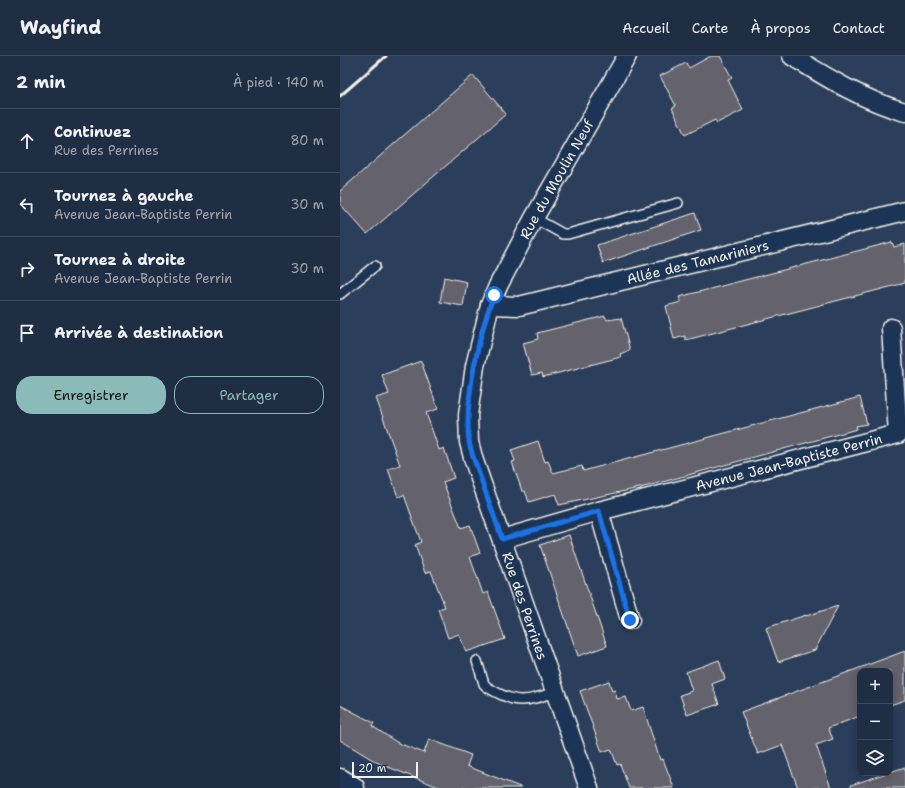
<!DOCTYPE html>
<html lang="fr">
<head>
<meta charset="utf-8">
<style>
  :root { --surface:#202e44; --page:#2d3a4f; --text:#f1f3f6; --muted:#a2a8b2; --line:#3d4a5d; --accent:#8bbbb9 }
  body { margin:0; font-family:"Shantell Sans",sans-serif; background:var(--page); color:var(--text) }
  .controls { position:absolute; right:12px; bottom:12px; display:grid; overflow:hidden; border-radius:8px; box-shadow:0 2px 10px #0003 }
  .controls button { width:36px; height:36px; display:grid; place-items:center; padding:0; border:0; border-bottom:1px solid var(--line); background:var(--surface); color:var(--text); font:20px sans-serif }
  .scale { position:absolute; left:12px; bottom:10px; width:66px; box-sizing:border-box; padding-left:4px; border:2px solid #f4f1e8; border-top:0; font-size:11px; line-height:14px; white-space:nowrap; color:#f4f1e8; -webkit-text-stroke:3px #1d3557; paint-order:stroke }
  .stop { position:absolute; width:12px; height:12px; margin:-9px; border:3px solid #1a73e8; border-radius:50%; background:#fff }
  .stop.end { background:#1a73e8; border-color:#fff; box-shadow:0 1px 4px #0008 }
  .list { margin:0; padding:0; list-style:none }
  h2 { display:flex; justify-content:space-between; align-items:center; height:52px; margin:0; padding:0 16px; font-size:17px }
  h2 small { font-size:13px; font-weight:400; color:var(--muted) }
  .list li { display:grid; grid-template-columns:26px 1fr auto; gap:12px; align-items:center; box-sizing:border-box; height:64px; padding:0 16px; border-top:1px solid var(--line) }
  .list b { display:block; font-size:15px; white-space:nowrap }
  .list p { margin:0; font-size:13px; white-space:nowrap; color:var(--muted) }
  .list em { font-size:13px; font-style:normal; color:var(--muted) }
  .actions { display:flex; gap:8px; padding:12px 16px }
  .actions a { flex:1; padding:9px 0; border:1px solid var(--accent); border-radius:16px; text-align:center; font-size:14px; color:var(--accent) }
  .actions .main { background:var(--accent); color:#111 }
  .icon { flex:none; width:22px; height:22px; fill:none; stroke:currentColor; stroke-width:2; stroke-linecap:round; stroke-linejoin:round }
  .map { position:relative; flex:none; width:565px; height:732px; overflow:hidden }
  header { display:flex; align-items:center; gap:24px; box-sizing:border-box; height:56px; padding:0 20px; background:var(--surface); border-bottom:1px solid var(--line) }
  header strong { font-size:19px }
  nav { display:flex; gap:22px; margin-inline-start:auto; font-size:14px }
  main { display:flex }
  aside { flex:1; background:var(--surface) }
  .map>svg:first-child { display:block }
  .building { fill:#63626d; stroke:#f4f1e8 }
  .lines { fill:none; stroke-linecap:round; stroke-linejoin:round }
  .lane-casing { stroke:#f4f1e8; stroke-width:12 }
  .street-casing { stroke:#f4f1e8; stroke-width:21 }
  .secondary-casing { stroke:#f4f1e8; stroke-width:25 }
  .lane { stroke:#1d3557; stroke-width:9 }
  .street { stroke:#1d3557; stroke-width:18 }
  .secondary { stroke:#1d3557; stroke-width:22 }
  .rail { stroke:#f4f1e8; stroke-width:3 }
  .route { stroke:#1a73e8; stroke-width:5 }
  .labels { text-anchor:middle; stroke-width:3; stroke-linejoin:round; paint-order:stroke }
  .street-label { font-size:14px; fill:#f4f1e8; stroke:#1d3557 }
</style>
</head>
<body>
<header>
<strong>Wayfind</strong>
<nav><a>Accueil</a><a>Carte</a><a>À propos</a><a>Contact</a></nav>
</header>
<main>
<aside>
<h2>2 min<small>À pied · 140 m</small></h2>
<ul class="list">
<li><svg class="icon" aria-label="ahead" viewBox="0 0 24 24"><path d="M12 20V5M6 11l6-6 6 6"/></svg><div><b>Continuez</b><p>Rue des Perrines</p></div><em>80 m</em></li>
<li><svg class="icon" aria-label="left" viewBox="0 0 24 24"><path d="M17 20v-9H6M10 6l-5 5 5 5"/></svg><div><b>Tournez à gauche</b><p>Avenue Jean-Baptiste Perrin</p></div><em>30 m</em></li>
<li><svg class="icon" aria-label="right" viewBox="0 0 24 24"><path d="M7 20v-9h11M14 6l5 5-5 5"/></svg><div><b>Tournez à droite</b><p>Avenue Jean-Baptiste Perrin</p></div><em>30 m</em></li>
<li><svg class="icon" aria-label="arrive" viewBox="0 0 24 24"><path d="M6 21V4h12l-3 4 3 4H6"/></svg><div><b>Arrivée à destination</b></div></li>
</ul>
<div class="actions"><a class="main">Enregistrer</a><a>Partager</a></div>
</aside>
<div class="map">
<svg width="565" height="732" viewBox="0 0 565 732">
  <rect width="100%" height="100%" fill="#2b3e5b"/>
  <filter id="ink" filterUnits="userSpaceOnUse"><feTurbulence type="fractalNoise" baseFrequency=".025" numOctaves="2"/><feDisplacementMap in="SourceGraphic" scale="8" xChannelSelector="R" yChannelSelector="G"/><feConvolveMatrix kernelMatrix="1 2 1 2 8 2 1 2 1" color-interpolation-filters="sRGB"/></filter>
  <g filter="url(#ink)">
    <g class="building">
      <path d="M371,0H380L392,22L388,24L403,54L377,67L375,64L345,79L332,52L336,50L320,20L346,7L349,12Z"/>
      <path d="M133,19L166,58L27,178L0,148V135Z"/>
      <path d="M355,157L361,174L263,207L257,189Z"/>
      <path d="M552,186L554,191L565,188V227L346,284L345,280L334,283L326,250L341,246L339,241Z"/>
      <path d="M104,221L127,226L123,250L100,246Z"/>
      <path d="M265,260L267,264L281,262L290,294L280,298L281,301L203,321L202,317L192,319L183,287L198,283L197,277Z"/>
      <path d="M81,305L98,353L86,357L99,394L104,392L114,422L103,426L121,472L130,469L140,497L130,501L143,538L148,536L165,583L126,596L119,578L108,582L98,553L105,551L91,515L85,517L75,489L81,486L64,439L58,441L48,413L60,409L36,342L49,338L42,319Z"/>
      <path d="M520,341L527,368L516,370L517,373L304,431L219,449L215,438L189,446L185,435H182L172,406L175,405L171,394L198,385L205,406L208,405L213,417L242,410L243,415Z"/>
      <path d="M229,479L267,590L238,600L200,489Z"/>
      <path d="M498,550L475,594L438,606L426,572L466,559V560Z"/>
      <path d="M565,595V644L550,649V615H520V660L488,672L493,683L476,689L491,732H458L442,689L418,698L401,656Z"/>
      <path d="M379,604L385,623L372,628L379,648L347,659L340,639L352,635L346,616Z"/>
      <path d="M269,625L272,635L275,634L277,643L286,641L291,655L303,651L320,704L323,703L334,732H289L280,708L277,709L271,693L262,696L240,635Z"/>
      <path d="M0,649L34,667L32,670L58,687L84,697L89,683L131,699L127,710L180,731V732H101L38,707L0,684Z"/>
      <path d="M565,711V732H512L511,729L547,717H550V716Z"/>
    </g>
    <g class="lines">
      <defs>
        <g id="lane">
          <path d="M194,162L223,178H228L338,147"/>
          <path d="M0,238L35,210"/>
          <path d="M137,605L144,628L147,631C176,649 185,646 215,636"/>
        </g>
        <g id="street">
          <path d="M452,0C487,22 525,45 565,56"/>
          <path id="s1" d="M150,249L179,250L565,155"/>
          <path d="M259,455L290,564"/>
          <path id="s2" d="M162,483L259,455L558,378L551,272"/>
          <path id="s3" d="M249,732L134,405L129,386L128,359L135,310L150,249L158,230L194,162L287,0"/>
        </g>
        <path id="secondary" d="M0,724L13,732"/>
      </defs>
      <use href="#lane" class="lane-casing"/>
      <use href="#street" class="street-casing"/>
      <use href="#secondary" class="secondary-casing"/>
      <use href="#lane" class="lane"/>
      <use href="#street" class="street"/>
      <use href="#secondary" class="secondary"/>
      <path class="rail" d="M0,40L46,0"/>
    </g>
  </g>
  <g class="lines" filter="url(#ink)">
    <path class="route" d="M154,239C139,276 124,346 129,385C131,397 136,409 140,420C147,441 155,462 162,483L259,455L290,564"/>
  </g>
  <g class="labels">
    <g class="street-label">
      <text dy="5" stroke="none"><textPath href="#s3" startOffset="648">Rue du Moulin Neuf</textPath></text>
      <text dy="5" stroke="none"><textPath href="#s1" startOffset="213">Allée des Tamariniers</textPath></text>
      <text dy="5" stroke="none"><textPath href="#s2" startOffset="297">Avenue Jean-Baptiste Perrin</textPath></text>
      <text transform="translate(185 550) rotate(71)" y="5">Rue des Perrines</text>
    </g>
  </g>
</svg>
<div class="controls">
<button>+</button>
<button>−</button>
<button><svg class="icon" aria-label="layers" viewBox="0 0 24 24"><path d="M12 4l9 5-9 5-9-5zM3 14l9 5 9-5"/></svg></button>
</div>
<div class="scale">20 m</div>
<div class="stop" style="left:154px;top:239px"></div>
<div class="stop end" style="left:290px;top:564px"></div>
</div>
</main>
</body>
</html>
